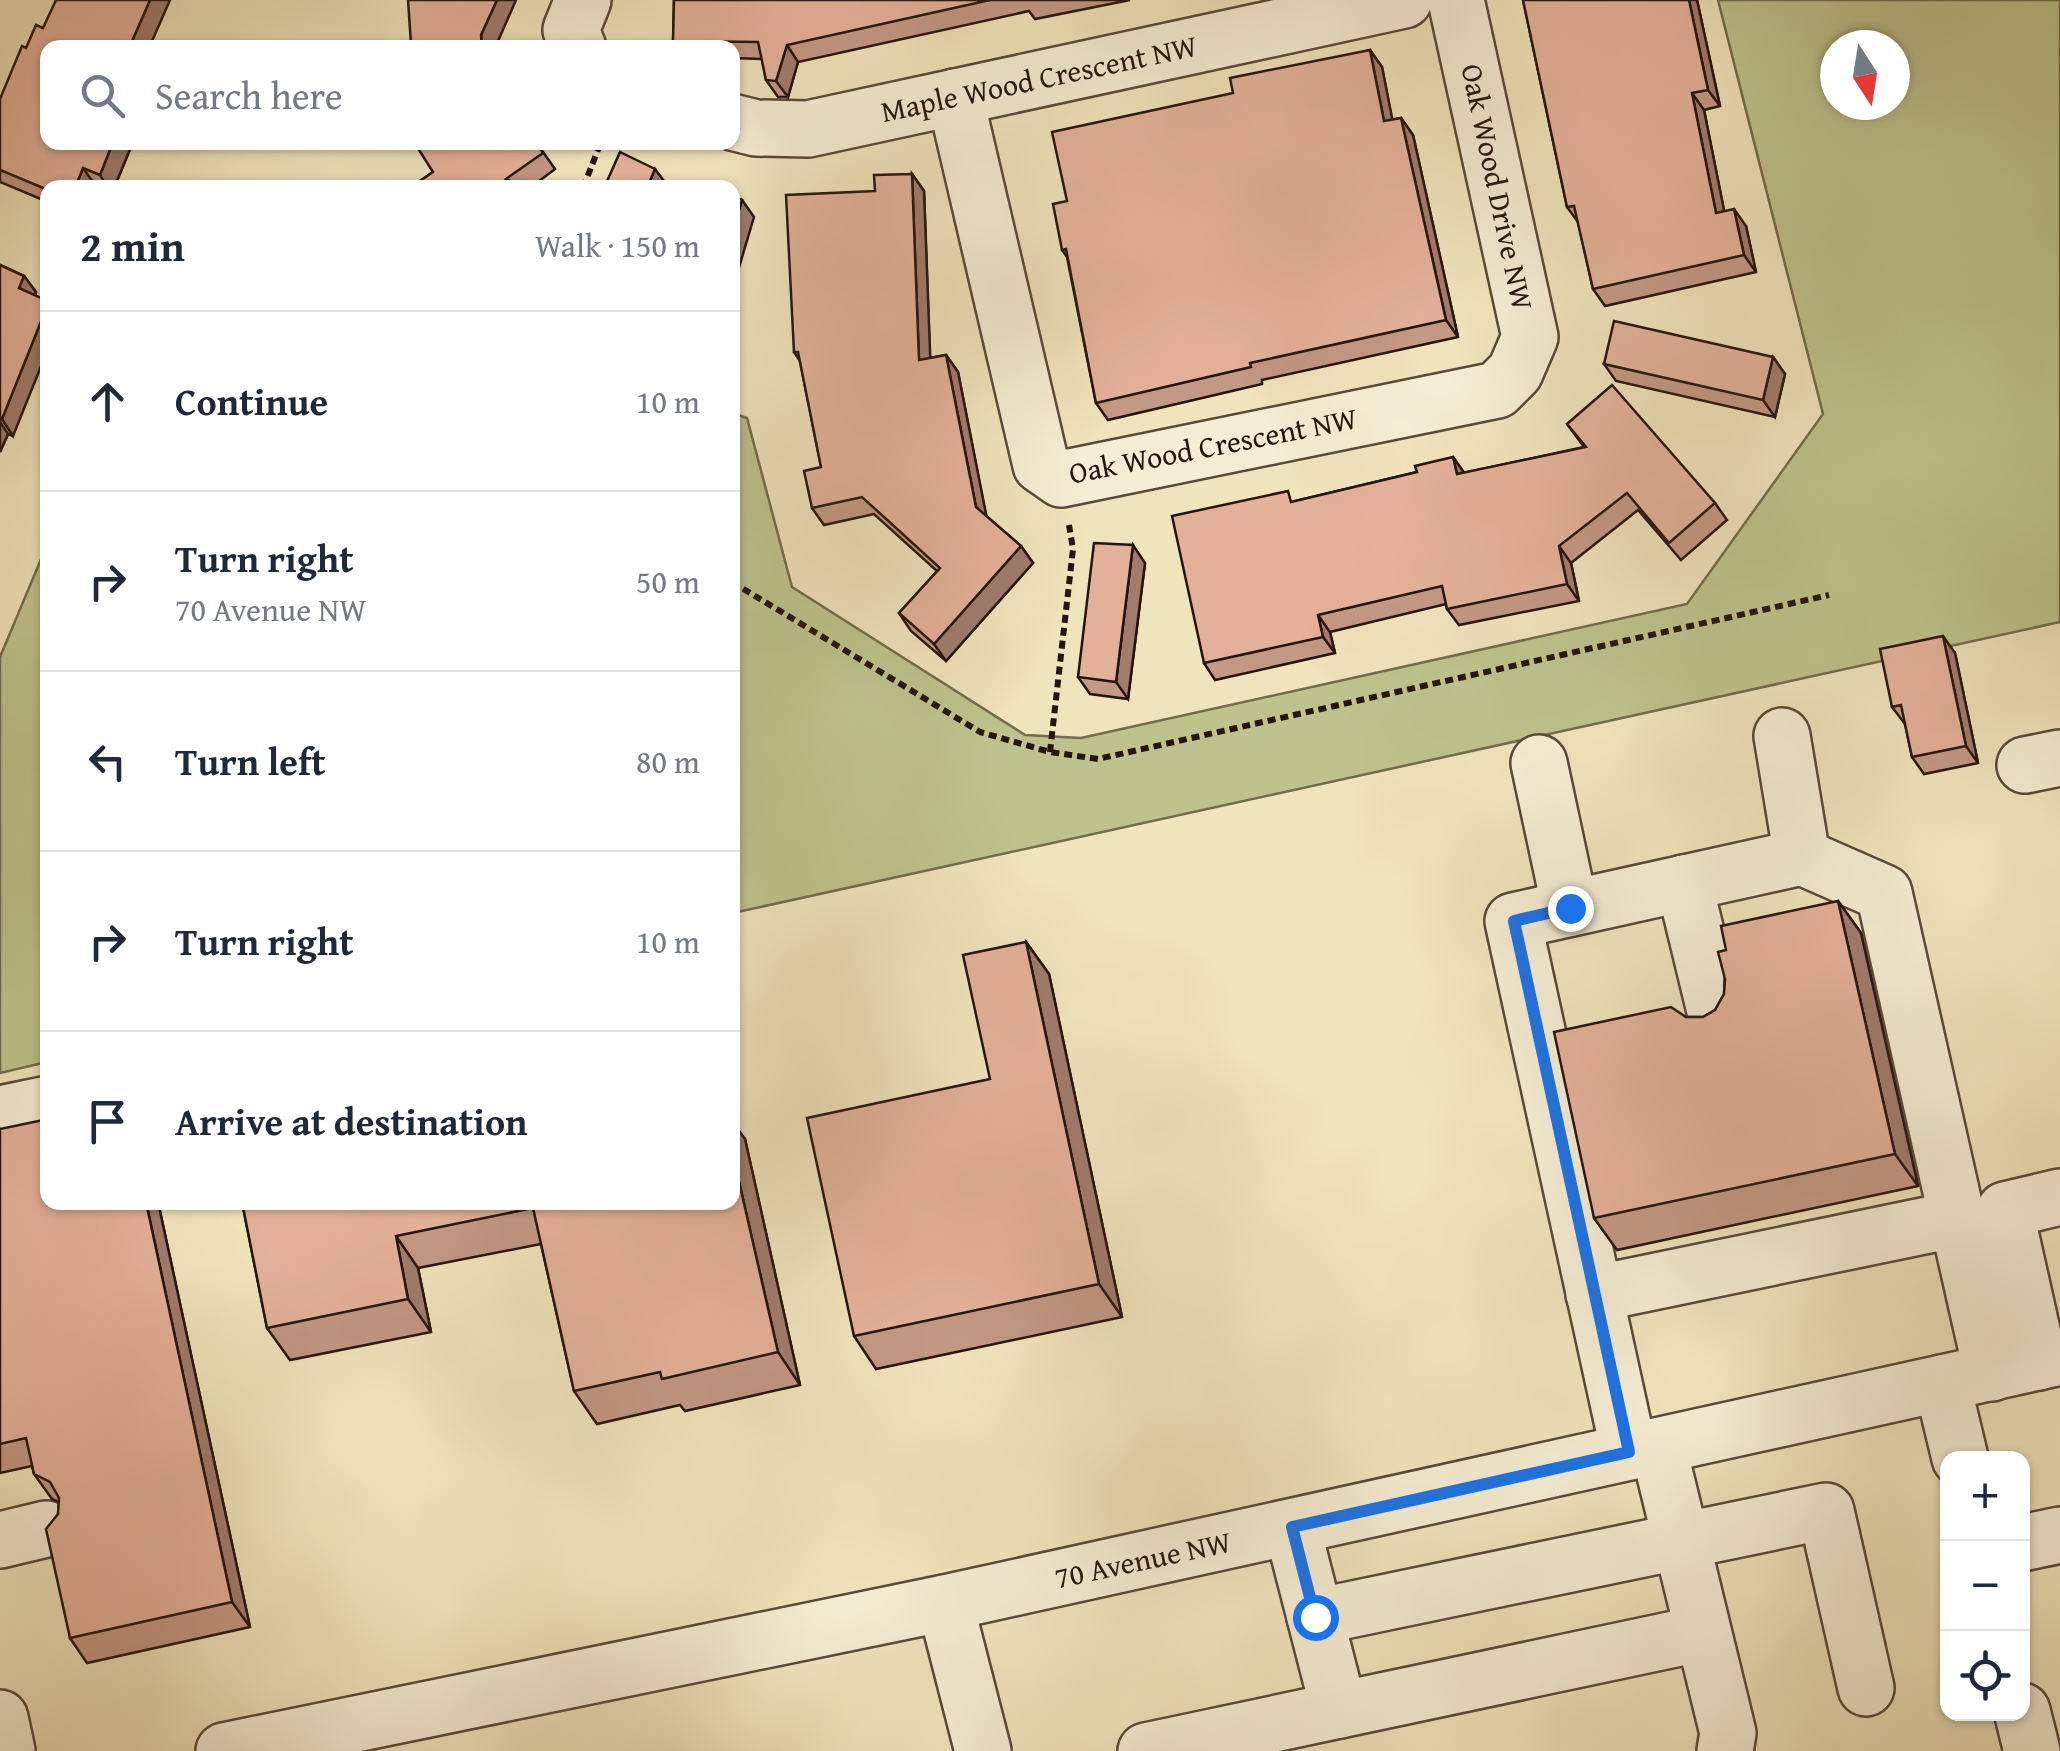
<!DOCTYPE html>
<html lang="en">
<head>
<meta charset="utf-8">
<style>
  :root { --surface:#fff; --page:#f2f2f3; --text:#1f2937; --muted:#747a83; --line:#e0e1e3 }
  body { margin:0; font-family:"Gentium Book Plus",serif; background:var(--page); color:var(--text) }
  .controls { position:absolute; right:30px; bottom:30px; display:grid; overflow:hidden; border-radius:20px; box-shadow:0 2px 8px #0004 }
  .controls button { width:90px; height:90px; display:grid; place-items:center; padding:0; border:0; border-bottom:2px solid var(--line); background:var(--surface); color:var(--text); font:50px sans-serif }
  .compass { position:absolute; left:1820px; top:30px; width:90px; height:90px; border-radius:50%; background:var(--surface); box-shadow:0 2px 8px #0004; rotate:168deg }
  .stop { position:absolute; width:30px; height:30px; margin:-22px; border:8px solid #1a73e8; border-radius:50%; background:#fff }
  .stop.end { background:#1a73e8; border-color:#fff; box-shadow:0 2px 10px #0008 }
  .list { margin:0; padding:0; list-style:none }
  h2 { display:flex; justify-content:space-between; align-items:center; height:130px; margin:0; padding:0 40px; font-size:42px }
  h2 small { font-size:32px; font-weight:400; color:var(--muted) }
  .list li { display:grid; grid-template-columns:65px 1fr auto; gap:30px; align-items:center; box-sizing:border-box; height:180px; padding:0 40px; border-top:2px solid var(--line) }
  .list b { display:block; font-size:38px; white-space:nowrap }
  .list p { margin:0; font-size:32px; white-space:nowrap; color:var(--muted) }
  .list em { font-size:32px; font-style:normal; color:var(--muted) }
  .icon { flex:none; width:55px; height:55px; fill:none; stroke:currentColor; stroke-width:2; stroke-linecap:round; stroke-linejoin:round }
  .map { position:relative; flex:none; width:2060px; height:1751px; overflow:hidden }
  .search { position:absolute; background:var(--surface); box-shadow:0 2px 8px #0004; left:40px; top:40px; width:700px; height:110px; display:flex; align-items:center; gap:25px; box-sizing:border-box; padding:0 35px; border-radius:20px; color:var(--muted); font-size:38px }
  .panel { position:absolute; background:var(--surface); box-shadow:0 2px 8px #0004; left:40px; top:180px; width:700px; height:1030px; border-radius:20px }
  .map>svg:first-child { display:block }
  .green { fill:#bec38d; stroke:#726c4e; stroke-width:2.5; fill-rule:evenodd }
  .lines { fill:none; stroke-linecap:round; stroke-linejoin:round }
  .minor-casing { stroke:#58493a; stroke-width:60 }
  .path { stroke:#26150f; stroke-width:6; stroke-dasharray:8 5; stroke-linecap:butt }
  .minor { stroke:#f5edd3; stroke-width:55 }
  .wall { fill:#c39884; stroke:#26150f; stroke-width:2.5 }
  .shaded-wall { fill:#9f7c6c; stroke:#26150f; stroke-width:2.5 }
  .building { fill:#e3b19a; stroke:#26150f; stroke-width:2.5 }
  .route { stroke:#1a73e8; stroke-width:12 }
  .labels { text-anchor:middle; stroke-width:10; stroke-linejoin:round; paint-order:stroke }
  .street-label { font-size:30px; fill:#26150f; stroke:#f5edd3 }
</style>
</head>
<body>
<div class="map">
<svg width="2060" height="1751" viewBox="0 0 2060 1751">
  <rect width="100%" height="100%" fill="#f0e4bc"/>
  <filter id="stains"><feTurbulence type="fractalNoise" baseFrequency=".002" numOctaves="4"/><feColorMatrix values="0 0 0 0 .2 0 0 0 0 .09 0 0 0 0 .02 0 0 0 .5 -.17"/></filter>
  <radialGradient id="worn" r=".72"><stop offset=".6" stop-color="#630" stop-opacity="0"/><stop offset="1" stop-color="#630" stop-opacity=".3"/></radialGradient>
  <g class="green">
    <path d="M1718,0H2060V622L733,913L732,413L747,418L792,587L1025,735L1081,738L1687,604L1823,414ZM1835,45H1895V105H1835Z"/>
    <path d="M47,545V1062L0,1073V657Z"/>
  </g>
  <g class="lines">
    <defs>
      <g id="minor">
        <path d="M578,48L571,30L583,0"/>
        <path d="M955,97L1041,465L1061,479L1497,390L1515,372L1530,337L1456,0"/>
        <path d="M732,122L756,128L808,129L1404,0"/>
        <path d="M1782,736L1802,857"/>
        <path d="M1539,763L1570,908"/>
        <path d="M2025,765L2060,758"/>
        <path d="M1684,883L1717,1019"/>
        <path d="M0,1114L48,1104"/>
        <path d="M1594,1294L1957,1219"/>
        <path d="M2039,1362L2005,1210L2060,1197"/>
        <path d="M1942,1383L1960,1458"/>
        <path d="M1658,1446L1728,1733L1725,1751"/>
        <path d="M1629,1452L1513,921L1802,857L1884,893L1992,1373"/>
        <path d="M1292,1527L1339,1710"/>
        <path d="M0,1540L46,1529"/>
        <path d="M2022,1543L2060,1535"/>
        <path d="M945,1603L983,1751"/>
        <path d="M1315,1617L1826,1511L1866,1688"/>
        <path d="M2022,1711L2032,1751"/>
        <path d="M0,1718L7,1751"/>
        <path d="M224,1751L945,1603L2060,1357"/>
        <path d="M1146,1751L1703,1633"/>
      </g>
    </defs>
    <use href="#minor" class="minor-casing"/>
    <g class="path">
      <path d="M583,188L601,142"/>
      <path d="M732,582L980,732L1050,752L1098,759L1829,595"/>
      <path d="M1050,752L1073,549L1069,525"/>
    </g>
    <use href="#minor" class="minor"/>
  </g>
  <g class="wall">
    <path d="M674,0H1130L1035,19L1029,11L798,62L788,97H778L766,80L762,59L732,58V48H678L673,41Z"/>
    <path d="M1523,0H1697L1720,106L1704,110L1724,211L1746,226L1756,272L1605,306L1593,289L1578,222L1567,207Z"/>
    <path d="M26,48L48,142H133L114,188H100L95,185L94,188H48V202L0,182V99Z"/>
    <path d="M1370,50L1382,67L1392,120L1401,118L1413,135L1458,337L1262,380V384L1108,420L1096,403L1067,257L1062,250L1067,201L1233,93Z"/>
    <path d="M536,142L555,169L530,188H410L433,172Z"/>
    <path d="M912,174L924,191L930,358L946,355L958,372L986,516L1021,546L1033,563L946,661L911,631L899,613L937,571L874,514L824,525L812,508L821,467L800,361L794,352L875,191Z"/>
    <path d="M0,265L24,276L36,292L13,436L8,434L0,452Z"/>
    <path d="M1773,357L1785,374L1775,417L1616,381L1604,364Z"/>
    <path d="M1567,424L1715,503L1727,520L1681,560L1638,510L1571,563L1579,601L1459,625L1447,609L1446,604L1330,632L1335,653L1215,680L1204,663L1295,501L1417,472L1453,457L1464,473L1584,447Z"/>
    <path d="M1145,563L1128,699L1090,694L1078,677Z"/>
    <path d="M1955,653L1978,763L1924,774L1912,757L1905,724L1892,707Z"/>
    <path d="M1838,901L1861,933L1918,1186L1617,1250L1594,1218L1686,1017H1703L1715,1010L1724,994L1726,950Z"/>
    <path d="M1026,942L1049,974L1122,1317L876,1369L854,1336L990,1079Z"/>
    <path d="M0,1129L48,1202H158L250,1627L87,1663L70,1638L58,1514L59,1502L52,1499L34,1474L32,1466L0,1473Z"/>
    <path d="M745,1139L800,1385L685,1411L680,1405L597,1424L574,1391L541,1244L418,1268L431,1332L290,1360L267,1328L242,1202Z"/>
  </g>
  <g class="shaded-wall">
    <path d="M150,0H170L149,48H129Z"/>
    <path d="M497,0H516L495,48H482L481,35Z"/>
    <path d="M1689,0H1697L1720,106L1708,90Z"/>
    <path d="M787,45L798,62L788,97L776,81Z"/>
    <path d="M1370,50L1382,67L1396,138L1384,121Z"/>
    <path d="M1692,93L1704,110L1728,230L1716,213Z"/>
    <path d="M1401,118L1413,135L1458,337L1446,320Z"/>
    <path d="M113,142H133L114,188H108L100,175Z"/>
    <path d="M83,168L95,185L94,188H75Z"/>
    <path d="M655,169L667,185L666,188H647Z"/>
    <path d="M912,174L924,191L931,377L919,360Z"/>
    <path d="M742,200L754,217L732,291V232Z"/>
    <path d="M1734,209L1746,226L1756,272L1744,255Z"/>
    <path d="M24,276L36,292L30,305L19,288Z"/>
    <path d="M48,304V349L13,436L2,419Z"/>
    <path d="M946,355L958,372L988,524L976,507Z"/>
    <path d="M1773,357L1785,374L1775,417L1763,400Z"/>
    <path d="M0,422L8,434L0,452Z"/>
    <path d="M1453,457L1465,474H1457Z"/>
    <path d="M1133,545L1145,563L1128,699L1116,682Z"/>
    <path d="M1021,546L1033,563L946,661L934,644Z"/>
    <path d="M1559,546L1571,563L1579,601L1567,584Z"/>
    <path d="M1318,615L1330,632L1335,653L1323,637Z"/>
    <path d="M1943,636L1955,653L1978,763L1966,746Z"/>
    <path d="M1838,901L1861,933L1918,1186L1895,1154Z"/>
    <path d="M1026,942L1049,974L1122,1317L1099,1284Z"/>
    <path d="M732,1121L745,1139L800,1385L778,1352L732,1151Z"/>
    <path d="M146,1202H158L250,1627L232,1602Z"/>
    <path d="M396,1236L418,1268L431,1332L408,1299Z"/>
  </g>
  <g class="building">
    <path d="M56,0H150L129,48H48V142H113L100,175L83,168L75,188H48V190L0,170V99L22,46L26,48L36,25L43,28Z"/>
    <path d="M408,0H497L481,35L482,48H375L411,44Z"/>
    <path d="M674,0H990L787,45L776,81L766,80L758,42L673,41Z"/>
    <path d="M1523,0H1689L1708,90L1692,93L1716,213L1734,209L1744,255L1593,289L1574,206L1567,207Z"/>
    <path d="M1370,50L1384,121L1401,118L1446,320L1250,363L1251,367L1096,403L1066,249L1062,250L1053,204L1067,201L1052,132L1233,93L1230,78Z"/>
    <path d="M414,142H536L543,153L506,179L526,188H410L433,172Z"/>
    <path d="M620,152L655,169L647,188H604Z"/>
    <path d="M912,174L919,360L946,355L976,507L1021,546L934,644L899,613L940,568L862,497L812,508L804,471L821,467L798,352H794L786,195L875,191L874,175Z"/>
    <path d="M732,197L742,200L732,232Z"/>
    <path d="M0,265L24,276L19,288L48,301V304L2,419L0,418Z"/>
    <path d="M1614,321L1773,357L1763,400L1604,364Z"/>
    <path d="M1612,385L1715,503L1669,543L1627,493L1559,546L1567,584L1447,609L1442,586L1318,615L1323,637L1204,663L1172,516L1288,491L1291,502L1417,472L1415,466L1453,457L1457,474L1586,447L1567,424Z"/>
    <path d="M1094,543L1133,545L1116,682L1078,677Z"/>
    <path d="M1943,636L1966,746L1912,757L1901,705L1892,707L1880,649Z"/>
    <path d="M1838,901L1895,1154L1594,1218L1554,1032L1671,1007L1686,1017H1703L1715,1010L1724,994L1725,979L1718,952L1726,950L1721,926Z"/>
    <path d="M1026,942L1099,1284L854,1336L807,1118L990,1079L963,955Z"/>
    <path d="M48,1119V1202H146L232,1602L70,1638L46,1529L58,1514L59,1498L50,1482L34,1474L26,1438L0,1444V1129Z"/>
    <path d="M732,1151L778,1352L662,1379L660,1372L574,1391L533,1208L396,1236L408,1299L267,1328L242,1202H732Z"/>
  </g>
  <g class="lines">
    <path class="route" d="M1315,1617L1292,1527L1629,1452L1514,921L1570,908"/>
  </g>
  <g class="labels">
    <g class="street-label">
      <text transform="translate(1039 79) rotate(-12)" y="10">Maple Wood Crescent NW</text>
      <text transform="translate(1497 187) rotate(78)" y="10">Oak Wood Drive NW</text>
      <text transform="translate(1213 446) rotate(-11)" y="10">Oak Wood Crescent NW</text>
      <text transform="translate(1143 1560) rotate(-12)" y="10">70 Avenue NW</text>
    </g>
  </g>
  <rect width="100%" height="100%" filter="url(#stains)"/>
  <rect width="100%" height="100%" fill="url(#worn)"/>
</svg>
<div class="controls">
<button>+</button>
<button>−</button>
<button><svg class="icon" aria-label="locate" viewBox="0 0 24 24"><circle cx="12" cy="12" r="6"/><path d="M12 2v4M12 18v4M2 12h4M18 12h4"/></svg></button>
</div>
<svg class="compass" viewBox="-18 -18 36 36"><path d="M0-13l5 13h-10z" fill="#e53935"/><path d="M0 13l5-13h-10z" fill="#747a83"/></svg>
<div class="stop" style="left:1315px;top:1617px"></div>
<div class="stop end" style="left:1570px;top:908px"></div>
<div class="search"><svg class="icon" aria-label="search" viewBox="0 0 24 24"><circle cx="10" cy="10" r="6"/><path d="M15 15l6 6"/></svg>Search here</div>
<section class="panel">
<h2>2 min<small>Walk · 150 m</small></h2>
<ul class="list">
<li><svg class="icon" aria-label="ahead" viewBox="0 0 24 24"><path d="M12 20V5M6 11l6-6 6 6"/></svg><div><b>Continue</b></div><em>10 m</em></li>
<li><svg class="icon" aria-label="right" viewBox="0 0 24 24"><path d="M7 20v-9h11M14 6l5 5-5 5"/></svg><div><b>Turn right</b><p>70 Avenue NW</p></div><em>50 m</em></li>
<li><svg class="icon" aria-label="left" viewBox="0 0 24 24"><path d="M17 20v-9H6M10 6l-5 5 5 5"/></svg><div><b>Turn left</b></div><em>80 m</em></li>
<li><svg class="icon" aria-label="right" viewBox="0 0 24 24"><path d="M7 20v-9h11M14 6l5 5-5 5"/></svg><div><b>Turn right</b></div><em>10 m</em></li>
<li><svg class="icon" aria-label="arrive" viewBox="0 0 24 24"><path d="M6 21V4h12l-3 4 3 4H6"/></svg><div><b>Arrive at destination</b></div></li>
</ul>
</section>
</div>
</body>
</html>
